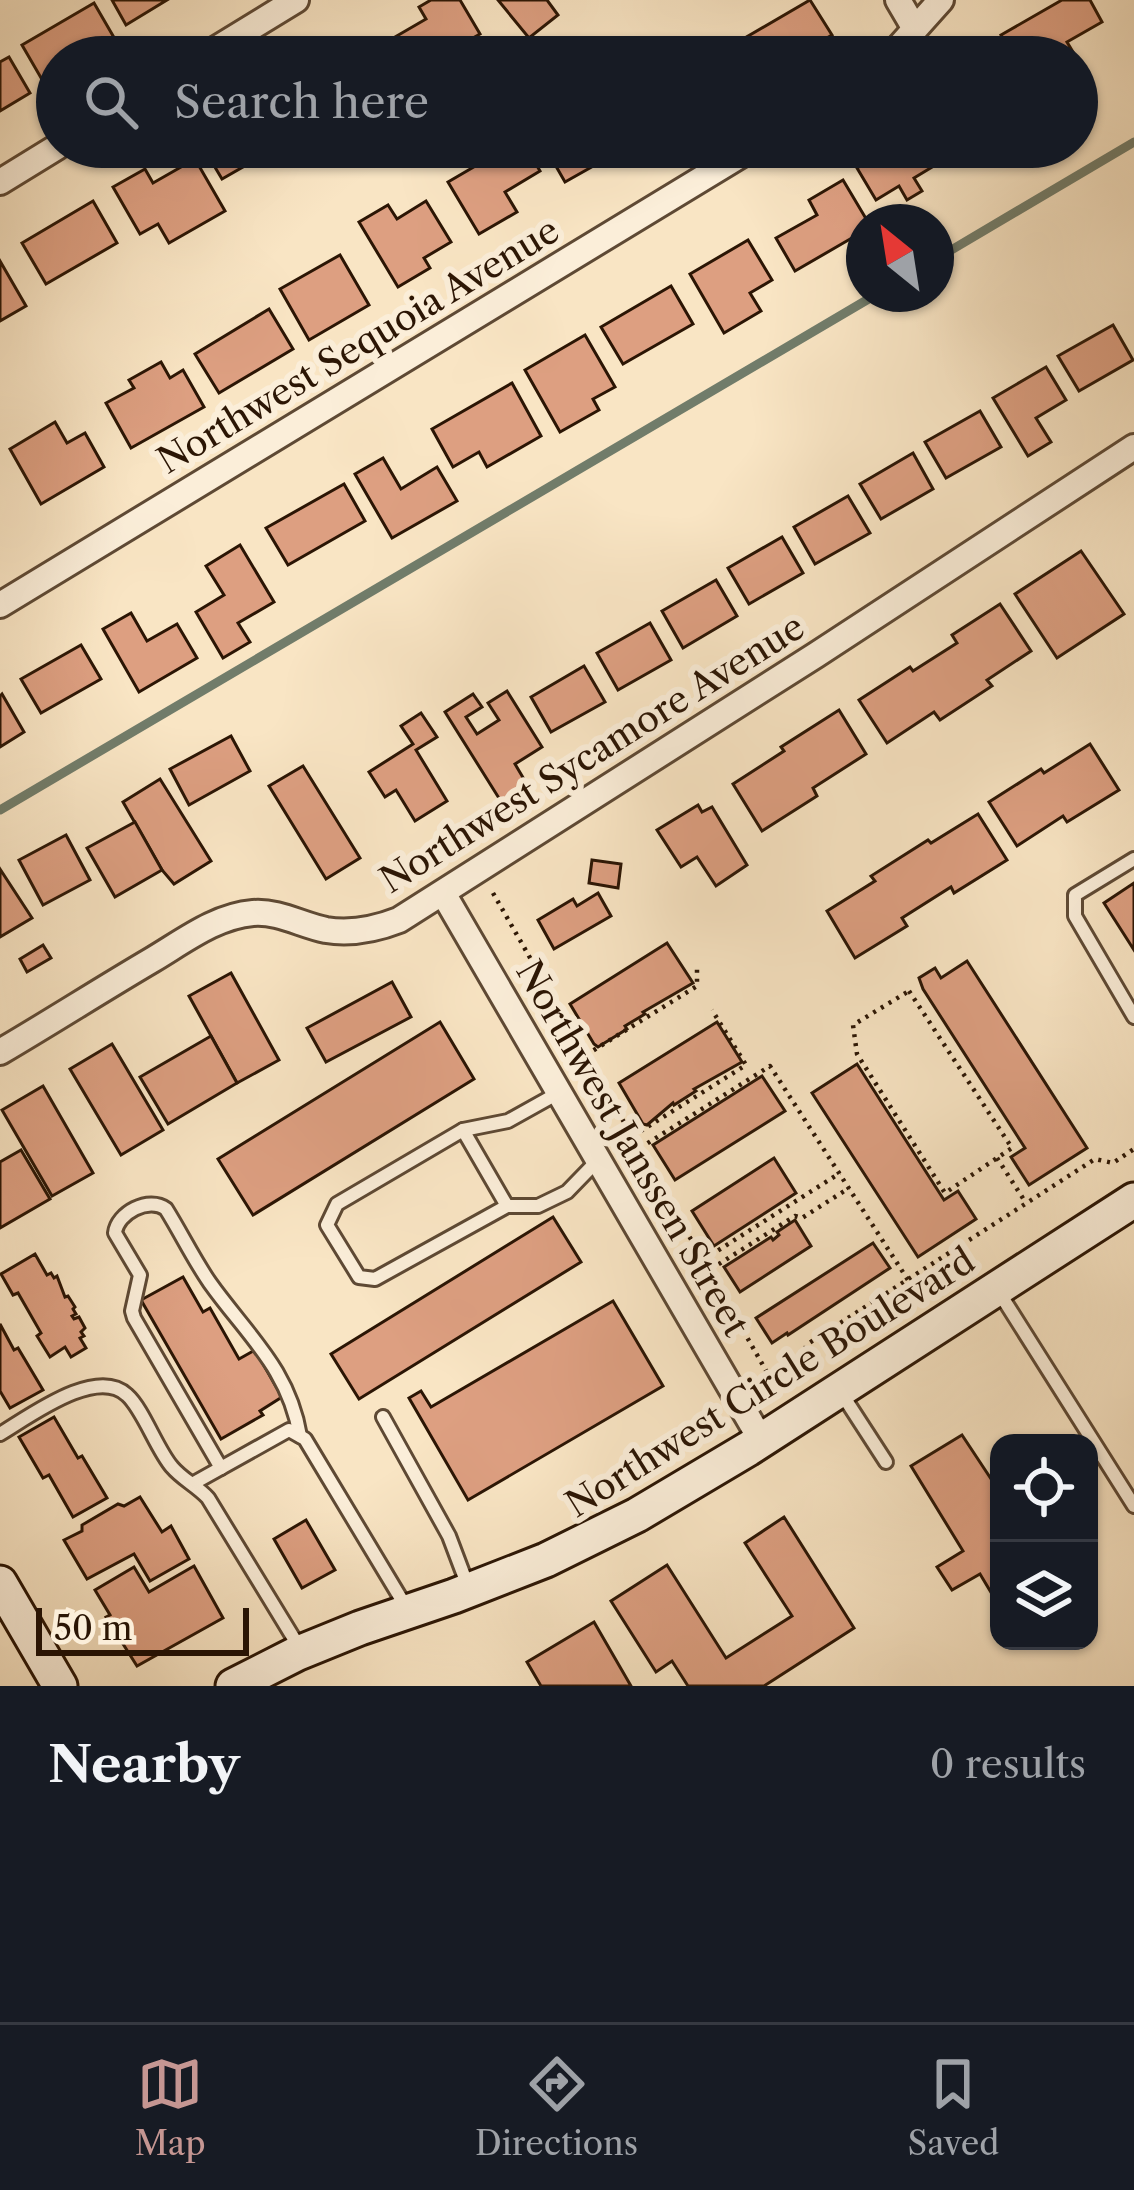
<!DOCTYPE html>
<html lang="en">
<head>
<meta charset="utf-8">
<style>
  :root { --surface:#171b24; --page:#20242c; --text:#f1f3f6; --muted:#9ea1a6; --line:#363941; --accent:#c59692 }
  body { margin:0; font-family:"Libre Caslon Text",serif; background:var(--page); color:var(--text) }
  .controls { position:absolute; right:36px; bottom:36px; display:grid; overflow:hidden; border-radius:24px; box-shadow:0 3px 9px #0004 }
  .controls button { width:108px; height:108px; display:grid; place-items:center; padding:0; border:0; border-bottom:3px solid var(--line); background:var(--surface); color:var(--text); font:60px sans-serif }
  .compass { position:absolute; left:846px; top:204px; width:108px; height:108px; border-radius:50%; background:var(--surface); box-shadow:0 3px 9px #0004; rotate:330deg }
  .scale { position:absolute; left:36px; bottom:30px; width:213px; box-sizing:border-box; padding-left:12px; border:6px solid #2b1504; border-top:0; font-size:33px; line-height:42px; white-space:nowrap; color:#2b1504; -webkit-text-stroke:9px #fbeed9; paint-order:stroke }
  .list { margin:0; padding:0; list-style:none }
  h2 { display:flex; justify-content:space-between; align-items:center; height:156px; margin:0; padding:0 48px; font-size:51px }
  h2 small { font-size:39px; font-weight:400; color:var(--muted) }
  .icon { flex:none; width:66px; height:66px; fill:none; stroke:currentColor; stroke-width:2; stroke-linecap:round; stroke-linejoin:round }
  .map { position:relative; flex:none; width:1134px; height:1686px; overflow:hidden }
  .search { position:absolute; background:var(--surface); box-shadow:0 3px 9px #0004; left:36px; right:36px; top:36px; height:132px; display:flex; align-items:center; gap:30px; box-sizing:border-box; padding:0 42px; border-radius:66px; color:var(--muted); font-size:45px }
  .sheet { height:336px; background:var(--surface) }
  nav { display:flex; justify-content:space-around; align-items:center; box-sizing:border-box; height:168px; border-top:3px solid var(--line); background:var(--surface); font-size:33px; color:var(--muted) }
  nav a { display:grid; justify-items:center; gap:6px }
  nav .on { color:var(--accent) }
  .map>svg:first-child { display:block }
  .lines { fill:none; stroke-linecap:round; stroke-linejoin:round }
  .stream { stroke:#717c6a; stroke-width:9 }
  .building { fill:#dd9f81; stroke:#2b1504; stroke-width:3 }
  .service-casing { stroke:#5e4934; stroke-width:18 }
  .minor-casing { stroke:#5e4934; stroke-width:30 }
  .secondary-casing { stroke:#2b1504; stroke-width:39 }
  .path { stroke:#2b1504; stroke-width:4.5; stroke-dasharray:3 6; stroke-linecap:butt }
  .service { stroke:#fbeed9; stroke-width:12 }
  .minor { stroke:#fbeed9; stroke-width:24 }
  .secondary { stroke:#fbeed9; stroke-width:33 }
  .labels { text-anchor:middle; stroke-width:12; stroke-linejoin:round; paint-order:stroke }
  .street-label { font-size:36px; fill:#2b1504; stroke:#fbeed9 }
</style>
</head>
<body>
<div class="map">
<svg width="1134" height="1686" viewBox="0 0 1134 1686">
  <rect width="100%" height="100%" fill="#f9e5c4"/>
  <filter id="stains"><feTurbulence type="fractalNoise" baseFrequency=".00167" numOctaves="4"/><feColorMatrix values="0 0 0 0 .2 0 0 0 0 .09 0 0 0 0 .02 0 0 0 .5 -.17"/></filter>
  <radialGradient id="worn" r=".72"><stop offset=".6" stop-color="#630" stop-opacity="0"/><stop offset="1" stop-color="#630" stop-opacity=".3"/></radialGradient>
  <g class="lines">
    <g class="stream">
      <path d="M936,259L1134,142"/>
      <path d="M0,810L877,294"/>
    </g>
  </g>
  <g class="building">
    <path d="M112,0H167L126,25Z"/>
    <path d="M431,0H460L480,34L439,57H406L395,37L426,19L419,7Z"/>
    <path d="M498,0H547L558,15L529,38Z"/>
    <path d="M810,0L832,35L793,57H738L731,46Z"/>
    <path d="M1062,0H1090L1102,22L1067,42L1076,57H1014L1001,35Z"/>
    <path d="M94,3L116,41L88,57H57V75L44,83L22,45Z"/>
    <path d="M9,57L30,93L0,111V62Z"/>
    <path d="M203,147H278L222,179Z"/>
    <path d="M508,147H526L540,171L505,192L517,212L479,234L448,182Z"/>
    <path d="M545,147H627L565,182Z"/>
    <path d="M892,147H954L957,152L914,178L922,191L907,200L899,186L876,200L857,168Z"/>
    <path d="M195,159L225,211L169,243L158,224L140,234L113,187L145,169L153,183Z"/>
    <path d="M843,180L868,222H864V231L795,271L776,238L817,215L809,200Z"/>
    <path d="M93,201L117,243L46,284L22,243Z"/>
    <path d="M426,201L451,242L424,258L430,268L398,287L359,222L388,205L397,219Z"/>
    <path d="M748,240L772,280L750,293L761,311L724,333L690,274Z"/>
    <path d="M340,255L369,305L309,340L280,289Z"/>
    <path d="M0,261L26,306L0,321Z"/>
    <path d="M671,286L693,324L623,364L601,327Z"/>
    <path d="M269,309L293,349L219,393L195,354Z"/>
    <path d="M1113,325L1133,360L1079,391L1058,356Z"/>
    <path d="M585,335L615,387L593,399L599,410L560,432L525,370Z"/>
    <path d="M161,362L170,378L183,370L204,407L131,448L106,403L134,388L129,380Z"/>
    <path d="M1046,367L1066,400L1036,418L1051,442L1028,456L993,398Z"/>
    <path d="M512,383L541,436L487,467L479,452L453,467L432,429Z"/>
    <path d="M980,411L1001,447L946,478L925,442Z"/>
    <path d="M55,422L67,443L85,433L104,467L41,504L10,449Z"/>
    <path d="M913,453L933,489L881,519L860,484Z"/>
    <path d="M383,458L401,489L437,467L457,501L392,538L355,474Z"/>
    <path d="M344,484L365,521L288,565L266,528Z"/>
    <path d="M848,496L870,533L815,564L794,527Z"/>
    <path d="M782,537L803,573L749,604L728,568Z"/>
    <path d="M240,545L274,602L238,623L250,642L223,658L196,612L224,595L206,566Z"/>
    <path d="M1081,551L1124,614L1057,658L1015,594Z"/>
    <path d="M716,580L737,616L683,648L662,611Z"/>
    <path d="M1000,604L1031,651L987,680L992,686L940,720L934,712L887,743L859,700L910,667L913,671L957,643L952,635Z"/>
    <path d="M131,613L147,641L177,624L197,658L139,692L103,629Z"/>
    <path d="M650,623L671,660L618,690L597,653Z"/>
    <path d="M81,645L101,679L41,713L21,679Z"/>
    <path d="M584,666L605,702L551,732L531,697Z"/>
    <path d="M507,691L542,747L515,764L528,786L502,803L445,712L473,694L482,707L466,717L477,734L499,720L488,703Z"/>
    <path d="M2,694L24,732L0,747V696Z"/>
    <path d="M839,710L866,754L813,788L817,796L762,831L733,784L784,751L781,747Z"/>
    <path d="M421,713L437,737L416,750L447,801L415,821L396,790L385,797L369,772L413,744L401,726Z"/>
    <path d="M231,736L250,771L189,805L170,769Z"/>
    <path d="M1090,744L1119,790L1067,822L1063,816L1017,846L989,802L1041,769L1044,773Z"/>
    <path d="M303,766L360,858L326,879L269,786Z"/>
    <path d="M160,779L211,861L174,884L162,870L123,802Z"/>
    <path d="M698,805L702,812L712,807L747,865L716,886L697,857L681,867L657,830Z"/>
    <path d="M978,814L1007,860L954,893L951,887L902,918L907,926L855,958L827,911L875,881L871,876L928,840L931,843Z"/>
    <path d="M135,822L162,870L115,897L87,848Z"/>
    <path d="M66,835L90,880L43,905L19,860Z"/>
    <path d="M592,860L621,864L618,888L589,883Z"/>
    <path d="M0,869L32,918L0,937Z"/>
    <path d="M1134,883V950L1104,903Z"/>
    <path d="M598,893L611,916L554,949L538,920L573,899L577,906Z"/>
    <path d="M667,943L693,983L643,1012L645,1014L625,1026L627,1029L598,1047L594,1044L570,1004Z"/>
    <path d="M43,945L51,958L27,972L20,959Z"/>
    <path d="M967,961L1087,1148L1029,1185L1011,1157L1025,1148L923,989L919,978L935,968L941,978Z"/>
    <path d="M231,973L279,1060L237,1083L189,996Z"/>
    <path d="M392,982L411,1017L326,1062L307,1028Z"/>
    <path d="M440,1022L474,1079L253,1215L218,1159Z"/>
    <path d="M717,1022L742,1062L694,1089L696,1091L674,1105L673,1103L647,1125L643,1124L619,1083Z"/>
    <path d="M211,1036L237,1083L168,1124L140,1077Z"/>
    <path d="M112,1044L163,1130L121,1155L70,1069Z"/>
    <path d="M857,1064L944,1200L958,1191L976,1219L918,1257L812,1093Z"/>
    <path d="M762,1076L785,1111L675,1180L653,1145Z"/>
    <path d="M43,1086L93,1173L52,1196L2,1110Z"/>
    <path d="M21,1150L50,1199L0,1228V1162Z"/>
    <path d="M774,1158L796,1193L714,1246L692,1211Z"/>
    <path d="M553,1217L581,1262L359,1399L331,1354Z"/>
    <path d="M795,1220L811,1246L740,1292L724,1267L771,1237L773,1240L779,1235L777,1232Z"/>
    <path d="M873,1243L890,1268L788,1335L787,1333L772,1343L756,1318Z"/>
    <path d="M35,1254L47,1275L51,1273L54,1278L57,1276L65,1297L68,1296L75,1307L73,1309L76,1314L72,1316L74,1319L79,1317L85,1328L81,1332L84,1336L80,1338L86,1348L71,1357L65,1347L50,1357L37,1336L41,1333L18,1293L13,1295L1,1274Z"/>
    <path d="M183,1277L203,1312L210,1308L239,1359L255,1350L282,1397L260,1411L263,1415L221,1439L141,1300Z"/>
    <path d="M613,1301L663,1386L468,1500L409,1398L421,1391L431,1407Z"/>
    <path d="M0,1324L14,1350L18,1348L43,1390L10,1408L0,1391Z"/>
    <path d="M54,1417L78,1458L82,1456L107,1498L73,1517L49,1475L43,1478L19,1437Z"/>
    <path d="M962,1435L999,1491V1596L995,1599L980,1574L952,1590L937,1567L963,1551L911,1466Z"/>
    <path d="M140,1497L162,1532L171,1526L189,1559L150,1581L134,1554L87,1579L64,1540L82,1531V1525L118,1504L124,1506Z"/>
    <path d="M784,1517L854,1628L764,1686H688L672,1661L656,1672L611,1601L667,1565L726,1658L792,1616L745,1543Z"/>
    <path d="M306,1520L335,1570L302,1588L274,1539Z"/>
    <path d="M194,1566L223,1618L137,1666L106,1617L110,1615L95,1590L134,1567L149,1592Z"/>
    <path d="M594,1622L631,1686H541L527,1662Z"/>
  </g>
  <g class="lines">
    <defs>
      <g id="service">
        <path d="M1134,859L1075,895V916L1134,1017"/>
        <path d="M560,1092L508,1121L463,1130L337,1204L327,1225L359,1277L375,1279L507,1206H538L567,1192L598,1160"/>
        <path d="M463,1130L507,1206"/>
        <path d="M997,1289L1134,1506"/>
        <path d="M840,1391L886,1462"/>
        <path d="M383,1417L449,1536L469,1589"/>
        <path d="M0,1434C29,1417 96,1366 127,1395C143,1409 157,1450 172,1467C182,1479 197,1486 208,1498L299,1647"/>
        <path d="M221,1468L134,1318L132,1311L140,1275L115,1233C117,1213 149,1196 166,1209C181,1233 194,1260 210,1283C247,1335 289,1369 300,1436"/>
        <path d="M194,1483L289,1430L305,1439L406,1607"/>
      </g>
      <g id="minor">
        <path d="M898,0L915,29"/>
        <path d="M203,57L296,0"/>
        <path d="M890,57L941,0"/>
        <path d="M0,182L57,147"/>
        <path d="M0,605L754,147"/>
        <path d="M443,893L761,1440"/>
        <path d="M0,1052C51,1022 101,990 152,960C184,941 216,916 253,913C279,911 301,925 326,930C351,934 376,929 399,920L816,655L1134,447"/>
      </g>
      <g id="secondary">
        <path d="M0,1583L60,1686"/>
        <path d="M233,1686L296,1654L360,1628L454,1596L546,1560L637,1515L748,1449L1134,1200"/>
      </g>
    </defs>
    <use href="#service" class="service-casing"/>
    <use href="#minor" class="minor-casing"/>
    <use href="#secondary" class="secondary-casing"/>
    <g class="path">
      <path d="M493,893L772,1381L804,1361L806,1345L1095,1159L1113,1163L1134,1149"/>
      <path d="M909,991L1012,1148L945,1193L857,1054L853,1025Z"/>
      <path d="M586,1055L697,986V967"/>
      <path d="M633,1136L746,1065L712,1010"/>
      <path d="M640,1148L770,1066L908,1280"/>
      <path d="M997,1158L1026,1203"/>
      <path d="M703,1260L840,1173"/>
      <path d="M711,1269L795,1216L802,1218L849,1188"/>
    </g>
    <use href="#service" class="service"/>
    <use href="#minor" class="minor"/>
    <use href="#secondary" class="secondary"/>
  </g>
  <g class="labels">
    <g class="street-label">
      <text transform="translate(358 345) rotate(-31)" y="13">Northwest Sequoia Avenue</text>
      <text transform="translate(592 753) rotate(-32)" y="13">Northwest Sycamore Avenue</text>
      <text transform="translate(633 1148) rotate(60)" y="13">Northwest Janssen Street</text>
      <text transform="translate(770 1382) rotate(-32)" y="13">Northwest Circle Boulevard</text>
    </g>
  </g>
  <rect width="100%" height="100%" filter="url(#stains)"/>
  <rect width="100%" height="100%" fill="url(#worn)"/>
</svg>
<div class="controls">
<button><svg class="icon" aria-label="locate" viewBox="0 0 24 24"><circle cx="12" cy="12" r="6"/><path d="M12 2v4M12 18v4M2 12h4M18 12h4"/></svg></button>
<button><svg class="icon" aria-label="layers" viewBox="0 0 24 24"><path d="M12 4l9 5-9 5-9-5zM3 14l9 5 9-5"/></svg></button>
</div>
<svg class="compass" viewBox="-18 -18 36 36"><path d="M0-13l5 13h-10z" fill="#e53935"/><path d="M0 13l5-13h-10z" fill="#9ea1a6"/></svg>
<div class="scale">50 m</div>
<div class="search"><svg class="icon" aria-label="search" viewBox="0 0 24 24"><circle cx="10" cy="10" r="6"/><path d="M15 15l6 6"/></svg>Search here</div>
</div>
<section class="sheet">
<h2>Nearby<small>0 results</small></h2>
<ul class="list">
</ul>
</section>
<nav>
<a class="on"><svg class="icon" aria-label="map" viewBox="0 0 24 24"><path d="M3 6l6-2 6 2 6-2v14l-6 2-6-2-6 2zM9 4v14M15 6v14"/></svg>Map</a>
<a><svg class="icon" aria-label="directions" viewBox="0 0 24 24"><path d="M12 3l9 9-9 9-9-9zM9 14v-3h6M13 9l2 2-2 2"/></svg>Directions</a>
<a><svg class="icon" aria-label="saved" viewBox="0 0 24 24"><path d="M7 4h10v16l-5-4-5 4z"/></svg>Saved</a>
</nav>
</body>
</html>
